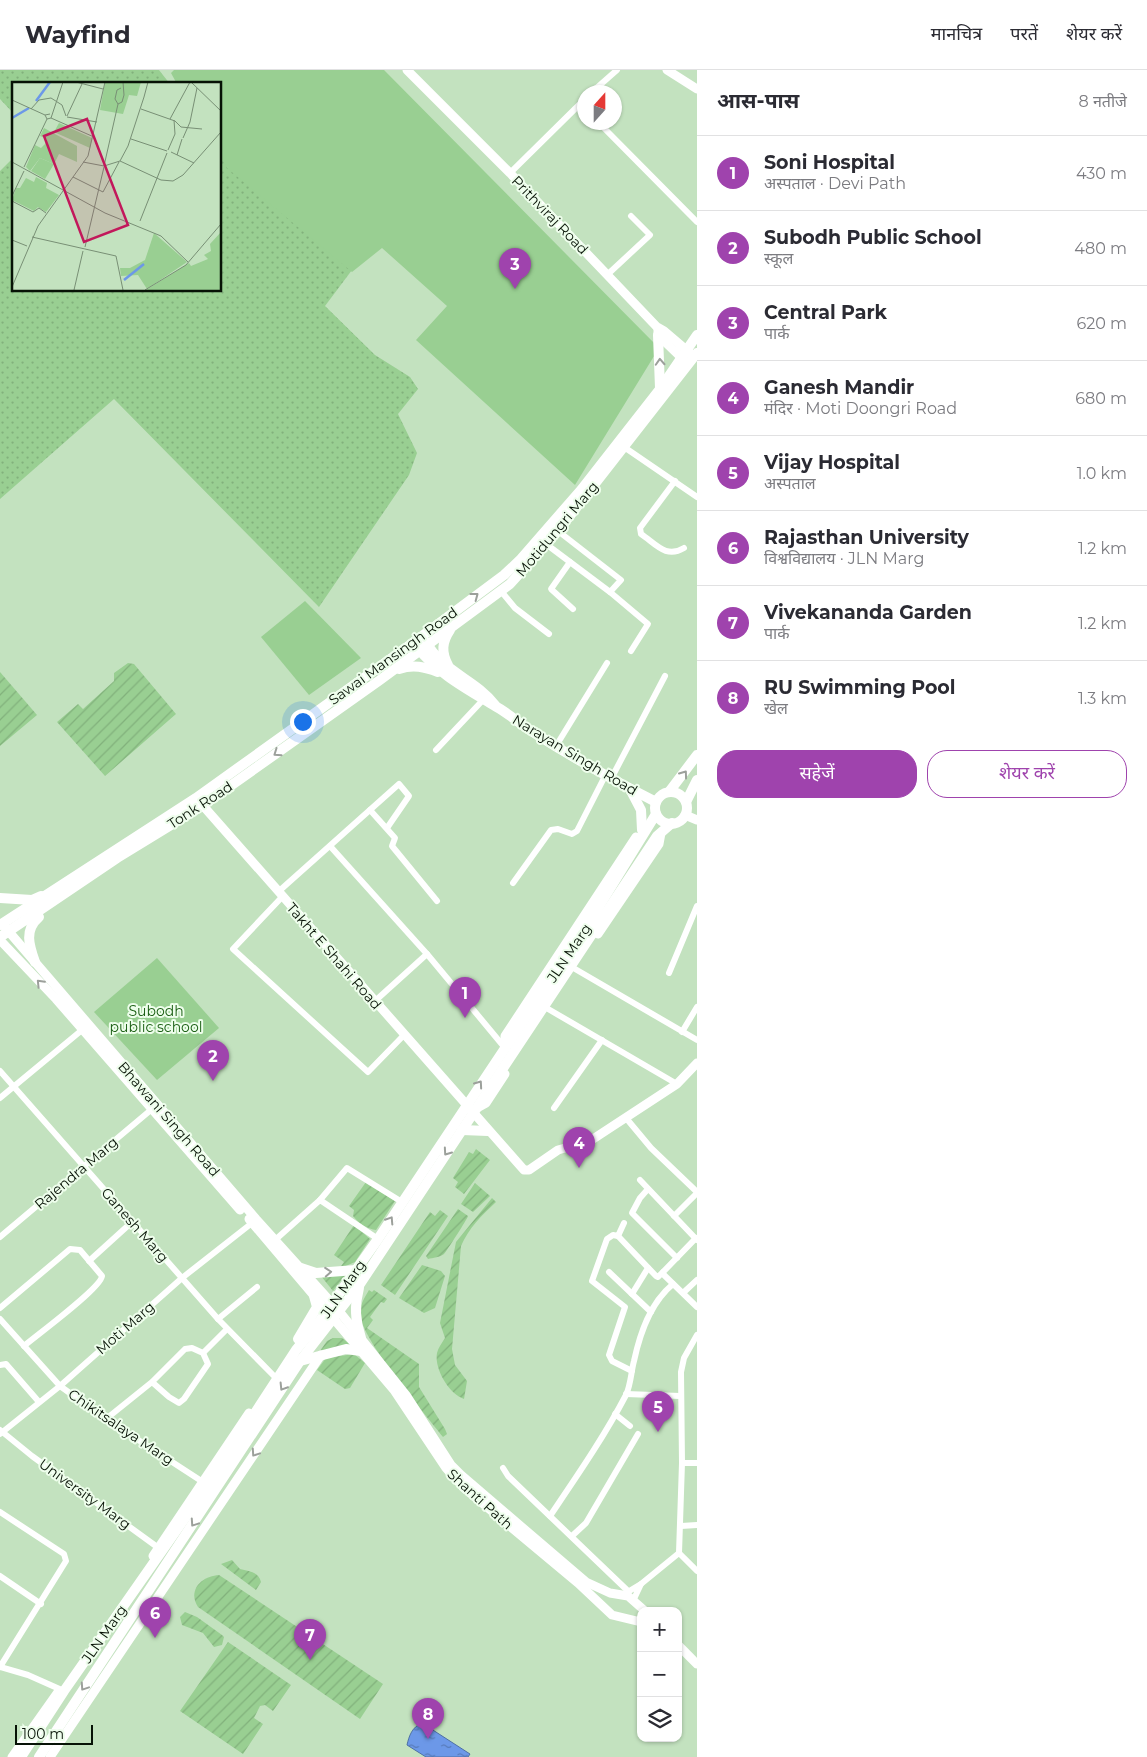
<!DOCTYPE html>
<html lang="hi">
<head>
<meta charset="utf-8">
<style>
  :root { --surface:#fff; --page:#f2f2f3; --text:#2b2b33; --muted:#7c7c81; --line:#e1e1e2; --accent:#9f43ad }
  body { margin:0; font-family:Montserrat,"Noto Sans Devanagari",sans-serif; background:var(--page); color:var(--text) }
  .controls { position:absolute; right:15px; bottom:15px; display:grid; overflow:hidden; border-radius:10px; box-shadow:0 1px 4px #0004 }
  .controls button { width:45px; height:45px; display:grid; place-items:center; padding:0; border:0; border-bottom:1px solid var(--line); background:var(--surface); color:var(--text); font:25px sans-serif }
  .compass { position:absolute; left:577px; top:15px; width:45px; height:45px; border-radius:50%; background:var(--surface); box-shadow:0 1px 4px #0004; rotate:21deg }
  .scale { position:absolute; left:15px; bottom:12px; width:78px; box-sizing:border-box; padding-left:5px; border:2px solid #071206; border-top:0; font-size:14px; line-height:18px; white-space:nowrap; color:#071206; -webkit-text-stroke:4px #eefeec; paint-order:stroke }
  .you { position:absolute; left:302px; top:651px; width:18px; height:18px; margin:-12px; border:4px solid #fff; border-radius:50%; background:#1a73e8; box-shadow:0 0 0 8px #1a73e833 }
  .badge { display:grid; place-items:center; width:32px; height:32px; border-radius:50%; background:var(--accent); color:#fff; font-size:16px; font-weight:700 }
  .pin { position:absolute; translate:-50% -41px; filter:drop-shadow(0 1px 2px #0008) }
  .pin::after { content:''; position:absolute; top:26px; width:18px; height:15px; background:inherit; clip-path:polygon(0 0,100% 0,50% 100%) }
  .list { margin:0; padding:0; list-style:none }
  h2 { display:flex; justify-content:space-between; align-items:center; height:65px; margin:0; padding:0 20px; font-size:21px }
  h2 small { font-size:16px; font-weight:400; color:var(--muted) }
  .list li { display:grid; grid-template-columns:32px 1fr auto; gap:15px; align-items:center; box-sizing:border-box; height:75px; padding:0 20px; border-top:1px solid var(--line) }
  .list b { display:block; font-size:19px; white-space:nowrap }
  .list p { margin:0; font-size:16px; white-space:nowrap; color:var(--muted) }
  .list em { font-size:16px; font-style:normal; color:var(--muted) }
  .actions { display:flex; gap:10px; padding:15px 20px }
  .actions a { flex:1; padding:11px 0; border:1px solid var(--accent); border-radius:20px; text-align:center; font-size:18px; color:var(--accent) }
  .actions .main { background:var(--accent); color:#fff }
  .icon { flex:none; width:28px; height:28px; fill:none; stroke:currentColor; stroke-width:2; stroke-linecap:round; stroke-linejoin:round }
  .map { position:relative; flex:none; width:697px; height:1687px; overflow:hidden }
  header { display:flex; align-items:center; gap:30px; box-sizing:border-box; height:70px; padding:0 25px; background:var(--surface); border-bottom:1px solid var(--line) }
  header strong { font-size:24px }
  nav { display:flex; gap:28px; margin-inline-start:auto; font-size:18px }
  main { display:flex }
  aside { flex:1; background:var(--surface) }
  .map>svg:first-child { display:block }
  .grass { fill:url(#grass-dots) }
  .park { fill:#99cf92 }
  .garden { fill:url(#garden-furrows) }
  .water { fill:url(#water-ripples); stroke:#4e70a4 }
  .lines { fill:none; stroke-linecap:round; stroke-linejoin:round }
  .street { stroke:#fff; stroke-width:6 }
  .secondary { stroke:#fff; stroke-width:9 }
  .primary { stroke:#fff; stroke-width:10 }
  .oneway { stroke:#9ca09b }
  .labels { text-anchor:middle; stroke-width:4; stroke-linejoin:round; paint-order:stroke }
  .street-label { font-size:14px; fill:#071206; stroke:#eefeec }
  .park-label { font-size:14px; fill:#1c6015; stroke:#eefeec }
  .inset-river { fill:none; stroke:#6c98e8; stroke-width:2.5 }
  .inset-road { fill:none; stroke:#788f75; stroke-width:1 }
  .view { fill:#c2185b; fill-opacity:0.15; stroke:#c2185b; stroke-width:2.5 }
  .inset-edge { fill:none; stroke:#071206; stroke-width:2.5 }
</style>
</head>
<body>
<header>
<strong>Wayfind</strong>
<nav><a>मानचित्र</a><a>परतें</a><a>शेयर करें</a></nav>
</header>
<main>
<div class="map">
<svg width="697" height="1687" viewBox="0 0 697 1687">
  <defs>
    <pattern id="grass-dots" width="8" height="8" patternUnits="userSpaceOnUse" patternTransform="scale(1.25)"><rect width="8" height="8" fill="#99cf92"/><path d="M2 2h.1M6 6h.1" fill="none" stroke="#82b17c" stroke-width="1.8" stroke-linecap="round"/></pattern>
    <pattern id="garden-furrows" width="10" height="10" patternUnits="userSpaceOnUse" patternTransform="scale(1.25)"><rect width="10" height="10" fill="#99cf92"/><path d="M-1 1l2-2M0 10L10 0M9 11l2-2" fill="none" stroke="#82b17c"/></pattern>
    <pattern id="water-ripples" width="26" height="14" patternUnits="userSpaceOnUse" patternTransform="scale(1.25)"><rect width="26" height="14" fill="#6c98e8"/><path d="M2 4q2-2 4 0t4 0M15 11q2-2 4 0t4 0" fill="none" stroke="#577bba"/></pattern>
  </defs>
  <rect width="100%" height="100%" fill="#c3e2bf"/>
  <g class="grass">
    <path d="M0,0H159L170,14H14V44L0,29Z"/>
    <path d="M220,85L352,200L325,236L375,285L410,307L418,319L398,344L417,383L409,405L319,537L114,329L0,429V101L14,87V220H220Z"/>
  </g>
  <g class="park">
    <path d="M174,0H384L659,278L575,415L416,270L447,236L382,178L352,202L227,98L220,86V14H177L171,3Z"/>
    <path d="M305,531L361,588L309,625L261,567Z"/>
    <path d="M157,888L219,958L157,1010L94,942Z"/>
  </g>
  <g class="garden">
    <path d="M128,593L134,594L176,644L105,706L57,652L78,634L83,639L114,611V603Z"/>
    <path d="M0,602L37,645L0,676Z"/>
    <path d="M476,1079L490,1090L464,1124L455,1117L458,1112L453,1108L469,1082L473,1084Z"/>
    <path d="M366,1112L395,1131L376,1160C368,1159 359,1154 353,1146L354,1140L349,1136Z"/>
    <path d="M475,1113L490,1126L473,1142L461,1134Z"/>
    <path d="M492,1128L496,1132C481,1146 469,1158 461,1176L452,1279L455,1295L467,1311L464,1329C449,1324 434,1299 437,1283C438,1278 442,1273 445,1268L440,1253L456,1172Z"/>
    <path d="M458,1139L468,1146C468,1148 446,1182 444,1184C440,1187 433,1188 428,1189L426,1186Z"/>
    <path d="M440,1140L448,1146L395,1225L381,1215L430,1142L435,1146Z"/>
    <path d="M354,1155L370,1169L355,1192L339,1199L344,1192L334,1185Z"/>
    <path d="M422,1195L441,1201L445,1206L435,1238L424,1243L399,1228Z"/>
    <path d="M346,1204L333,1221L321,1206Z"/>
    <path d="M369,1220L372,1222L374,1220L387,1229L384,1233L381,1232L370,1247L373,1250L367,1258L419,1294V1317L445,1359L447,1364L443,1367C424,1342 362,1271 360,1244C359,1236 365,1227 369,1220Z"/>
    <path d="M333,1268H342L352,1276L320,1281L327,1271Z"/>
    <path d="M354,1284L365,1293L350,1318L345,1319L317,1300L326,1288Z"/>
    <path d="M232,1490L240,1499C249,1501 259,1502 261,1512L256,1520L221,1494Z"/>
    <path d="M219,1505L383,1614L360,1649L198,1537C187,1520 202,1506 219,1505Z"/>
    <path d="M185,1542L197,1547L222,1565L224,1567L222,1575L214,1577L203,1563L182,1555L180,1547Z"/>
    <path d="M228,1572L291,1615L273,1641L265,1635L260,1636L254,1648L263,1654L243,1684L180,1641Z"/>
  </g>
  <path class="water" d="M422,1653L470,1684L468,1687H426L407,1675C409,1666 412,1657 422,1653Z"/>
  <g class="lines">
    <g class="street">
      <path d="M592,22L617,0"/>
      <path d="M598,52L697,152"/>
      <path d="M510,103L584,30"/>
      <path d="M607,205L650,165L631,146"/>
      <path d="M624,377L697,427"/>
      <path d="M675,411L640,458L641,464C656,474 666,489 684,478"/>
      <path d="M558,461L621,510L610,522"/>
      <path d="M546,474L610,522L648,554L631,581"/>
      <path d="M570,492L551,519L573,539"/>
      <path d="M501,521L515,538L549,564"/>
      <path d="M556,676L607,593"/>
      <path d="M436,680L482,631"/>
      <path d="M611,709L665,606"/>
      <path d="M370,740L395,768L392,776L437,831"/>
      <path d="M330,776L427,884L505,978"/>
      <path d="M513,813L551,760L558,759L572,764L577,761L605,706"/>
      <path d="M278,822L399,714L409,726L387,758"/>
      <path d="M282,827L233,879L368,1002L404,965"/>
      <path d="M570,896L697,970"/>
      <path d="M669,903L697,836"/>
      <path d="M375,931L427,884"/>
      <path d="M543,936L677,1014"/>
      <path d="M682,962L697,937"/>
      <path d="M0,1001L218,1249L274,1306"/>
      <path d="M0,1028L82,960"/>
      <path d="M554,1038L602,970"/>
      <path d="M626,1048L651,1078L697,1122"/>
      <path d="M640,1110L697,1170"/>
      <path d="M648,1119L640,1128L632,1143L677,1188"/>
      <path d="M320,1130L347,1098L402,1132"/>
      <path d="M674,1146L697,1123"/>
      <path d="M624,1153L618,1166L613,1165L607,1169L592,1211L625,1237L609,1285L612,1291L632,1301"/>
      <path d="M618,1166L656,1206L658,1207L663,1202"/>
      <path d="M0,1167L152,1039"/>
      <path d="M696,1168L663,1202L664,1205L697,1237"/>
      <path d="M275,1170L320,1130L378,1169"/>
      <path d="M89,1191L132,1152"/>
      <path d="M609,1202L651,1242"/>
      <path d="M683,1223L697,1210"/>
      <path d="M632,1224L648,1198"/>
      <path d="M0,1238L70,1179L80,1180L102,1206C101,1218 37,1265 24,1276"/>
      <path d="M0,1249L60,1316L106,1349L206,1414"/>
      <path d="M218,1249L257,1217"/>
      <path d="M203,1283L227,1259"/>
      <path d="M0,1295L6,1294L39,1332"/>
      <path d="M626,1324L680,1326"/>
      <path d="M615,1344L630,1356"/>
      <path d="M106,1349L152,1312L185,1279L192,1278L203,1283L208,1294L184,1329L179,1333L169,1327L152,1312"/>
      <path d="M0,1360L32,1386L160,1479"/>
      <path d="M0,1364L60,1316L182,1208L252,1153"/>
      <path d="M682,1393H697"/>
      <path d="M503,1398L508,1406L628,1521"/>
      <path d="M0,1442L64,1484L66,1491L0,1597"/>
      <path d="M550,1446C577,1406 604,1367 626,1325C631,1314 631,1302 634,1291C640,1263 650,1233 673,1214"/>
      <path d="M681,1456L697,1455"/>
      <path d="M572,1466L586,1453L638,1364"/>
      <path d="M679,1483L697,1501"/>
      <path d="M0,1506L41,1534"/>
      <path d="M641,1514L679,1483L682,1393L681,1302L684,1288L697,1265"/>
      <path d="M626,1523L641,1514L633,1531"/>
      <path d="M0,1597L28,1605L64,1621"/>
    </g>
    <g class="secondary">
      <path d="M407,0L510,103L657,257L664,261L691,284"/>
      <path d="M667,0L697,19"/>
      <path d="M658,260V265L687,293"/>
      <path d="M198,730L524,1100H529L558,1080L590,1071L677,1014L697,993"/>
      <path d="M685,745L697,750"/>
      <path d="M4,856L256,1149L339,1241L406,1325L451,1395L461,1405L586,1512L610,1523L628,1526L645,1541"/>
      <path d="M598,864L659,774L661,763"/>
      <path d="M0,870L56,929L240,1140"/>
      <path d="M505,978V966L636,767"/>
      <path d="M477,1038L486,1033L505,1004"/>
      <path d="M249,1149L394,1320L446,1398L463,1417L578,1513L612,1545L641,1552"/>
      <path d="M153,1486L249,1343"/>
      <path d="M678,1575L697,1594"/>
      <path d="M12,1687L58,1622"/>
      <path d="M50,1687L321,1285"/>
    </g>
    <g class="primary">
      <path d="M658,265L660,318"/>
      <path d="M425,571C444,603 475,609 495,635"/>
      <path d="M417,577C438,604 467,619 495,636C510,644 522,656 536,664C575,689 615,711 656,732"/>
      <path d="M448,595C441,582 442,572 450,560"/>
      <path d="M399,599C413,594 425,597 438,602"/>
      <path d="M630,719L641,740L642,760"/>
      <path d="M669,722L697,685"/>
      <circle cx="671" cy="738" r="16"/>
      <path d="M686,732L697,710"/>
      <path d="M0,828L32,830L41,826"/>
      <path d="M0,855L196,728L414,572L504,505L520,490L581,420L660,319L697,265"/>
      <path d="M0,867L117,788L202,736L380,610L510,514L558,461L697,283"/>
      <path d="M35,892C29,875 24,860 39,847"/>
      <path d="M462,1060L488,1061"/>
      <path d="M301,1198L316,1203L356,1200"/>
      <path d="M359,1218C354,1236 355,1251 361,1268"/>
      <path d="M298,1269L317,1237L314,1226"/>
      <path d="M300,1291L346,1279L361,1281"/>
      <path d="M21,1687L64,1621L208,1415L296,1280L319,1252L378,1169L595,843L656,744"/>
      <path d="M39,1687L300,1291L360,1214L657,766L672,753"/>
    </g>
  </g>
  <defs><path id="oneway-chevron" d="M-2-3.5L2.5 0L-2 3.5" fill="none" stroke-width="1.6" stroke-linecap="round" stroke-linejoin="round" transform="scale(1.25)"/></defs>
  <g class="oneway">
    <use href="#oneway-chevron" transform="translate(660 292) rotate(-93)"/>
    <use href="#oneway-chevron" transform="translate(475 526) rotate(-37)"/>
    <use href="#oneway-chevron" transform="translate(277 683) rotate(145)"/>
    <use href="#oneway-chevron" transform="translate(684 704) rotate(-54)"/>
    <use href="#oneway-chevron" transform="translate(40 913) rotate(-134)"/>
    <use href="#oneway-chevron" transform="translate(479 1014) rotate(-55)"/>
    <use href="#oneway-chevron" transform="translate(447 1082) rotate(125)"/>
    <use href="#oneway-chevron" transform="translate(390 1150) rotate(-57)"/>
    <use href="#oneway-chevron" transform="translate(328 1202) rotate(-4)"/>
    <use href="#oneway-chevron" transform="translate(283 1317) rotate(122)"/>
    <use href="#oneway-chevron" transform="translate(255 1383) rotate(124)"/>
    <use href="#oneway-chevron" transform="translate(194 1453) rotate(124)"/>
    <use href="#oneway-chevron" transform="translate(84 1617) rotate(124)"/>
  </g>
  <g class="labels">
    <g class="street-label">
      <text transform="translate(550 145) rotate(46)" y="5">Prithviraj Road</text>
      <text transform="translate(557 459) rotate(-50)" y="5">Motidungri Marg</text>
      <text transform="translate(393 586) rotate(-36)" y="5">Sawai Mansingh Road</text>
      <text transform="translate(575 685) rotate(31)" y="5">Narayan Singh Road</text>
      <text transform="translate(200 735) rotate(-33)" y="5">Tonk Road</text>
      <text transform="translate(569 883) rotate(-56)" y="5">JLN Marg</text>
      <text transform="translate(334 886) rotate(49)" y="5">Takht E Shahi Road</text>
      <text transform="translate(169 1049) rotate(49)" y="5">Bhawani Singh Road</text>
      <text transform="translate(76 1103) rotate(-40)" y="5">Rajendra Marg</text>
      <text transform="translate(135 1155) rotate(49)" y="5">Ganesh Marg</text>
      <text transform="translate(343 1219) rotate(-55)" y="5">JLN Marg</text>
      <text transform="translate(125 1258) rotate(-41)" y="5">Moti Marg</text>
      <text transform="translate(121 1357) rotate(34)" y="5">Chikitsalaya Marg</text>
      <text transform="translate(85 1424) rotate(36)" y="5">University Marg</text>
      <text transform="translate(480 1429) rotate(42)" y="5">Shanti Path</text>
      <text transform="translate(104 1564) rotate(-55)" y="5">JLN Marg</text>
    </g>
    <g class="park-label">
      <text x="156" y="946">Subodh<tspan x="156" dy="16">public school</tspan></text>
    </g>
  </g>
  <g transform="translate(12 12)">
    <rect width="209" height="209" fill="#c3e2bf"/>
    <path d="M32,46L65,64V80L47,72L42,82L28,76L18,89L14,85L23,63L29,66L33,62L35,57L28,54ZM209,150V208H134L177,181L179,184L196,177L192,173L199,169L198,162Z" fill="#99cf92"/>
    <path d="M142,151L175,180L135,207L126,193L109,194L108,186H118L133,178Z" fill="#99cf92"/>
    <path d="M93,0H129L125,14L117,13L111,32L88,28ZM47,41L80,56L78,66L42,50ZM28,76L42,82L33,97L19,89ZM24,95L35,101L34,106L47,113L34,130L26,125L22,129L0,118L4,106H8L14,96L22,100Z" fill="#99cf92"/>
    <path class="inset-river" d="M24,19L38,0M0,36L17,26M112,198L132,182"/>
    <path class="inset-road" d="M64,0L91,7M179,0L209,29M132,15L136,0M0,18L33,33M106,22L110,20L112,13L111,0M19,27L27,18L39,16L50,23L54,34M129,27L163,39L169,45L190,47M38,32L33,33L35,37L39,36L51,0M55,34L70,2M55,35L85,40M39,36L82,55M158,37L178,0M171,56L178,40L185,6M119,57L155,69M156,68L163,52L162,38M159,70L182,81M165,73L170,57M108,79L116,64L132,15M0,80L93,131L149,154L176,180M71,80L92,84M92,84L108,79L149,98L161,99L171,93L209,50M92,84L106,22L103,17L105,8L109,6M12,85L35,37M61,95L91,110L107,80M0,114L12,89M0,119L21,130L27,126L34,131M128,139L155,71M20,155L104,174L111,208M0,158L15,164M73,165L92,85M0,205L26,144L76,74L93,0M62,208L71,169M133,208L174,183L209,142"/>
    <path class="view" d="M75,37L116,143L72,160L32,54Z"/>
    <rect width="209" height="209" class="inset-edge"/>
  </g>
</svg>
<div class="controls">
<button>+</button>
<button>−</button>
<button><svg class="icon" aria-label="layers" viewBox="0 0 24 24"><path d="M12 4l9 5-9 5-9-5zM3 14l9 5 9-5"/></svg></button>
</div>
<svg class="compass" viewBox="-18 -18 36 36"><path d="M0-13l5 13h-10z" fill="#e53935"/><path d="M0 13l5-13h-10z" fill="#7c7c81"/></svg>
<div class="scale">100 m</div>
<div class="you"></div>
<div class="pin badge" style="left:465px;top:948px">1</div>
<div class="pin badge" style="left:213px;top:1011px">2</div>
<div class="pin badge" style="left:515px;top:219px">3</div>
<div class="pin badge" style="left:579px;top:1098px">4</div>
<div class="pin badge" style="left:658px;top:1362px">5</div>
<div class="pin badge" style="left:155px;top:1568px">6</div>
<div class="pin badge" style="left:310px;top:1590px">7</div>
<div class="pin badge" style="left:428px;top:1669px">8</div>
</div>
<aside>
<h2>आस-पास<small>8 नतीजे</small></h2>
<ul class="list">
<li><span class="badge">1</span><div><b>Soni Hospital</b><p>अस्पताल · Devi Path</p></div><em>430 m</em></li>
<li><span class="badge">2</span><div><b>Subodh Public School</b><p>स्कूल</p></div><em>480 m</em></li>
<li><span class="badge">3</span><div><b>Central Park</b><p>पार्क</p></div><em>620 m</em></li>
<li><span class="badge">4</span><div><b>Ganesh Mandir</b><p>मंदिर · Moti Doongri Road</p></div><em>680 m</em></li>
<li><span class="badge">5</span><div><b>Vijay Hospital</b><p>अस्पताल</p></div><em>1.0 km</em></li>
<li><span class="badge">6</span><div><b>Rajasthan University</b><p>विश्वविद्यालय · JLN Marg</p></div><em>1.2 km</em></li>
<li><span class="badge">7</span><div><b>Vivekananda Garden</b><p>पार्क</p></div><em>1.2 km</em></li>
<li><span class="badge">8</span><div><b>RU Swimming Pool</b><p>खेल</p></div><em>1.3 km</em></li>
</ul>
<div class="actions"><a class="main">सहेजें</a><a>शेयर करें</a></div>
</aside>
</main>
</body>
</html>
